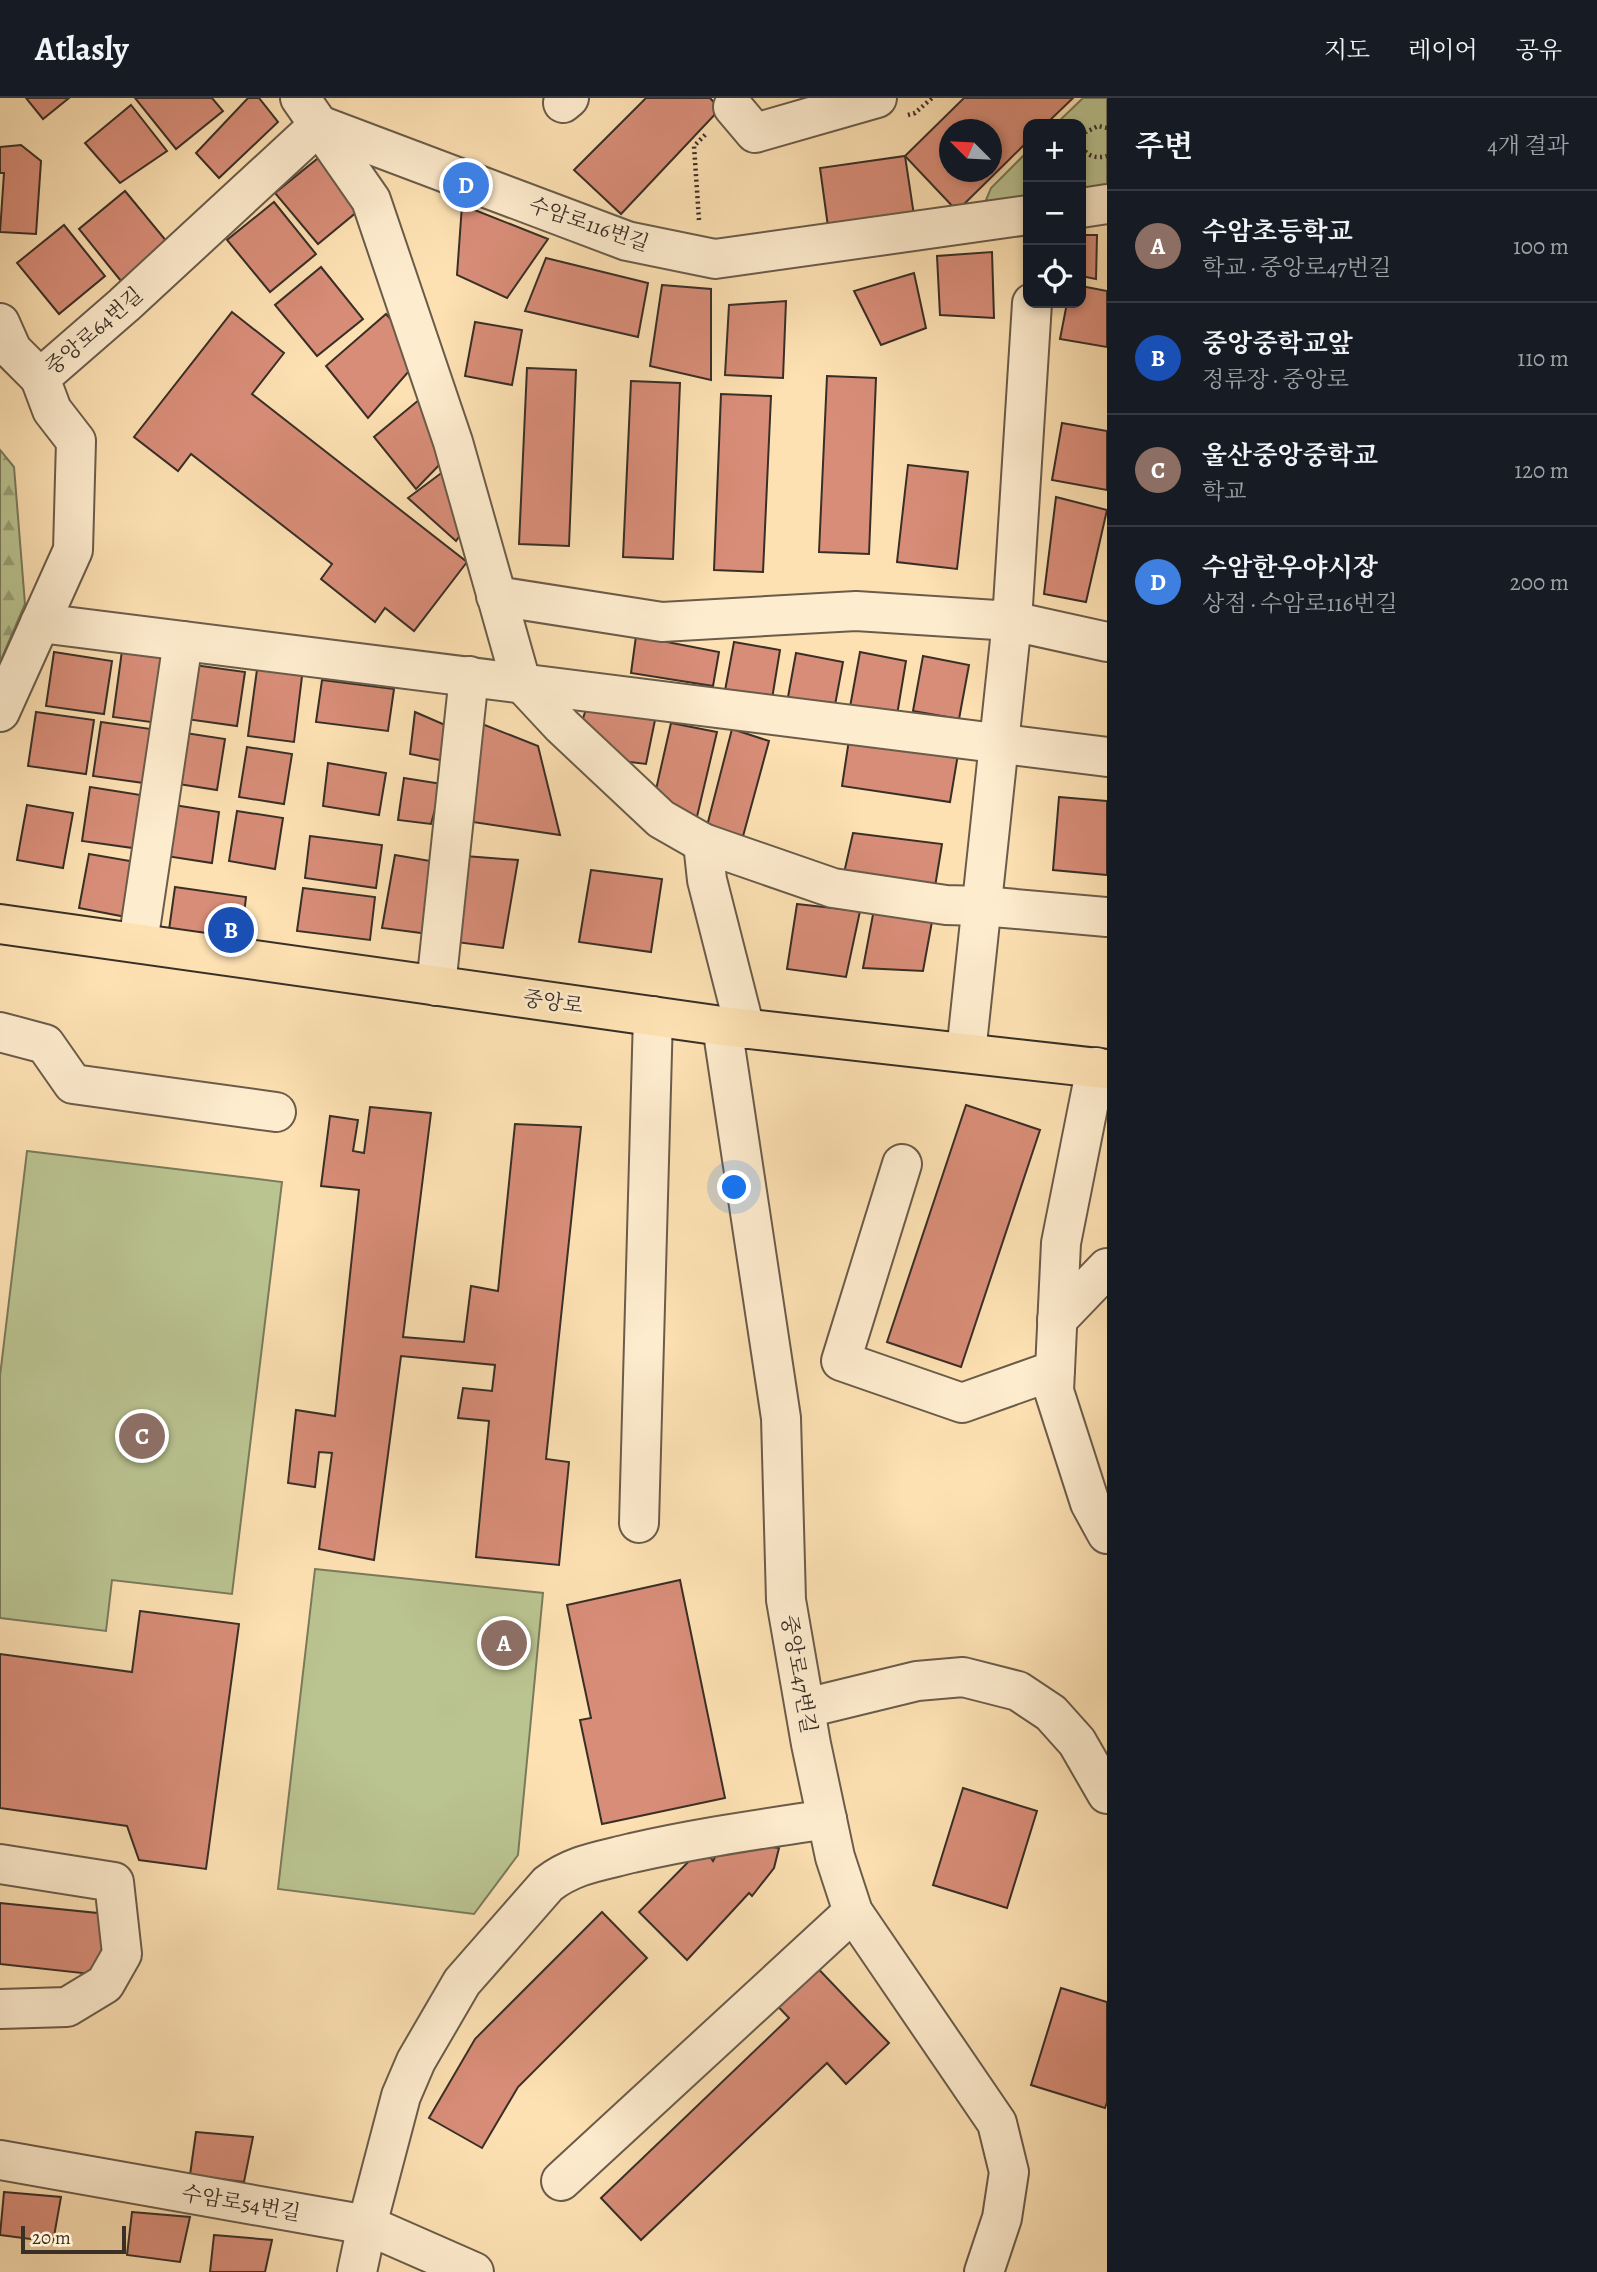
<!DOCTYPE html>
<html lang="ko">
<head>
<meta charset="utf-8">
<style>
  :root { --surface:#171b24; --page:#242831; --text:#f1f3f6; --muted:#9ea1a6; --line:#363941; --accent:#db2777 }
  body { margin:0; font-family:Alegreya,"Noto Serif KR",serif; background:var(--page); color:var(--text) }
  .controls { position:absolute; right:21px; top:21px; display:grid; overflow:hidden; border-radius:14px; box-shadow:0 4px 10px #0003 }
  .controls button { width:63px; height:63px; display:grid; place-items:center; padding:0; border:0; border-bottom:2px solid var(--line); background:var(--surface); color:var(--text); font:35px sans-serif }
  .compass { position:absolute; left:939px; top:21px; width:63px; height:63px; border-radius:50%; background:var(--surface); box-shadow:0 4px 10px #0003; rotate:294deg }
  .scale { position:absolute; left:21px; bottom:18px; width:105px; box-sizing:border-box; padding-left:7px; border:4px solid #392f27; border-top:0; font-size:19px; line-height:24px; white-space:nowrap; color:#392f27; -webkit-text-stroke:5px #feecce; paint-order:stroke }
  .you { position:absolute; left:735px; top:1090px; width:24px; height:24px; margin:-18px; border:5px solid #fff; border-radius:50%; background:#1a73e8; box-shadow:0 0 0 10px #1a73e833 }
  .badge { display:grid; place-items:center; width:46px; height:46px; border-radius:50%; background:var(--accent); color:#fff; font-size:23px; font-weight:700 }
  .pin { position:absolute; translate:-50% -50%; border:4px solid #fff; box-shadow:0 2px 7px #0006 }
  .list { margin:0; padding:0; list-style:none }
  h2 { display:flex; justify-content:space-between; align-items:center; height:91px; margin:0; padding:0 28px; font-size:30px }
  h2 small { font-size:23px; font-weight:400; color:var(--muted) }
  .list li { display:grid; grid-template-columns:46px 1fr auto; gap:21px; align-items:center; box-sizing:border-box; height:112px; padding:0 28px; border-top:2px solid var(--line) }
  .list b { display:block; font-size:26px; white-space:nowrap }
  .list p { margin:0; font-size:23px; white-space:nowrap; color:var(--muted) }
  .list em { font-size:23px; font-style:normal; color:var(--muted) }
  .icon { flex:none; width:38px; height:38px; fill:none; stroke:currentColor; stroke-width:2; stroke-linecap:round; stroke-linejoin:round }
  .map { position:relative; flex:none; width:1107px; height:2174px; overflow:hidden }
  header { display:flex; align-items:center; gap:42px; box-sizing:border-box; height:98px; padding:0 35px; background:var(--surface); border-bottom:2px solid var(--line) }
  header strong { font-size:33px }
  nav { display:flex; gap:38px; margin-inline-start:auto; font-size:24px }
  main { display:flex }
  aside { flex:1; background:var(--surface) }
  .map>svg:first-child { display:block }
  .forest { fill:url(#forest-firs); stroke:#7a7a5c; stroke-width:2 }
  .park { fill:#bac491; stroke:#7a7a5c; stroke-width:2 }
  .building { fill:#d88d78; stroke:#392f27; stroke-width:2; fill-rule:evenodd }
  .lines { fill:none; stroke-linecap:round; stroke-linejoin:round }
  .minor-casing { stroke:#6a5c4a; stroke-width:42 }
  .major-casing { stroke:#392f27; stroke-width:42 }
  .path { stroke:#392f27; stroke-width:4.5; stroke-dasharray:2 3.5; stroke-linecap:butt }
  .minor { stroke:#feecce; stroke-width:38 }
  .major { stroke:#fde1b3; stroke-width:38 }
  .labels { text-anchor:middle; stroke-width:5; stroke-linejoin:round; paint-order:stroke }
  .street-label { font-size:21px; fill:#392f27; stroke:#feecce }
</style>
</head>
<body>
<header>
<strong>Atlasly</strong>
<nav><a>지도</a><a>레이어</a><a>공유</a></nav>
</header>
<main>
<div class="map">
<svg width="1107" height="2174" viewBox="0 0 1107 2174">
  <defs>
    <pattern id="forest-firs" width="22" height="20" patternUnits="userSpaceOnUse" patternTransform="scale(1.75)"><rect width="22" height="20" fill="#bac491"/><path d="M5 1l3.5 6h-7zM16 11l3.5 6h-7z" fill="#98a076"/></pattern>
  </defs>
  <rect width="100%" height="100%" fill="#fde1b3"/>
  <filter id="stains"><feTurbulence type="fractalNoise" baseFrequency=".00286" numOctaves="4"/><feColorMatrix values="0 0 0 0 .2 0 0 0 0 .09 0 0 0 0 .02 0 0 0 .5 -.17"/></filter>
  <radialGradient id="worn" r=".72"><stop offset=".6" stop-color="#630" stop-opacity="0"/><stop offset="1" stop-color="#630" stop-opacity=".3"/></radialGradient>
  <path class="forest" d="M0,352L14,369L25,506L0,564Z"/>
  <g class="park">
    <path d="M1083,0H1107V88L1081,94V26H1056Z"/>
    <path d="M1028,53V106L1010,110L986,102L991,90Z"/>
    <path d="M27,1053L282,1084L232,1496L112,1482L106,1533L0,1520V1278Z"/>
    <path d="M315,1471L543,1495L518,1757L474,1816L278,1791Z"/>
  </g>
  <g class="building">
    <path d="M26,0H69L43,21Z"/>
    <path d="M135,0H212L223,13L176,51Z"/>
    <path d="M248,0H259L278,24L219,80L196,55Z"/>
    <path d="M646,0H710L720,11L621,116L574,72Z"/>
    <path d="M964,0H1073L1046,26H1028V43L957,113L905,58ZM950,32H992V74H950Z"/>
    <path d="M131,7L167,53L120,85L85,45Z"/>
    <path d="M21,47L41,63L36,136L0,134L4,75H0V49Z"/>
    <path d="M322,57L364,108L318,146L275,95Z"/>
    <path d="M905,58L915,124L829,136L820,70Z"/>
    <path d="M125,93L168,145L121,183L79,131Z"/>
    <path d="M274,104L316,156L270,194L227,142Z"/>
    <path d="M462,107L548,141L507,200L457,177Z"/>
    <path d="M64,127L105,178L59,216L17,165Z"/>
    <path d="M1081,137H1097L1096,181L1081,178Z"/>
    <path d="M992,154L994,220L940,217L937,158Z"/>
    <path d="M546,160L648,185L638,239L525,213Z"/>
    <path d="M321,169L363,221L317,258L275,207Z"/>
    <path d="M914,175L926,230L881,247L854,193Z"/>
    <path d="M662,187L711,191V282L650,268Z"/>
    <path d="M1081,188L1107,193V249L1060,241L1067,205H1081Z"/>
    <path d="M786,203L783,280L725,277L729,207Z"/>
    <path d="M232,214L284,255L252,296L467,464L414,533L385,510L375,524L321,481L332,466L191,356L178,373L134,339Z"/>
    <path d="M386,216L423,257L368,320L326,268Z"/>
    <path d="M475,224L522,232L512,287L465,278Z"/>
    <path d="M527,270L576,272L569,448L519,446Z"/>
    <path d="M827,278L876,280L869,456L819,454Z"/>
    <path d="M631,283L680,285L673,461L623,459Z"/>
    <path d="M721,296L771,298L763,474L714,472Z"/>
    <path d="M420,301L446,360L416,391L374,339Z"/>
    <path d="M1062,325L1107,333V392L1052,382Z"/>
    <path d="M908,367L968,374L957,471L897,464Z"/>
    <path d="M444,373L465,430L456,443L408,400Z"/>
    <path d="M1056,399L1107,412L1086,504L1044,496Z"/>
    <path d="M636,538L719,554L713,588L631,575Z"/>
    <path d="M734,544L780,552L771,607L724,598Z"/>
    <path d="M123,545L168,550L158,625L113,619Z"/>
    <path d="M54,554L112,563L104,616L46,608Z"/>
    <path d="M860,554L906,563L897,617L850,609Z"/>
    <path d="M796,555L843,564L833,618L786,610Z"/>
    <path d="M923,558L969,567L959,621L913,613Z"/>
    <path d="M258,564L303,570L294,644L248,638Z"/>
    <path d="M187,566L245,574L237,628L179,620Z"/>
    <path d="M322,582L394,591L388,633L316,624Z"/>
    <path d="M586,611L655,622L646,666L606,661L578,636Z"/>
    <path d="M36,614L94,622L86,676L28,668Z"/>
    <path d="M415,614L452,630L454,665L410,656Z"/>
    <path d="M472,622L538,648L560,737L459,722Z"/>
    <path d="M101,624L158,632L151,686L93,678Z"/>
    <path d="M671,625L717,634L696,723L655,696Z"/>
    <path d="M732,631L769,643L742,742L707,728Z"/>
    <path d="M179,634L225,641L217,692L172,685Z"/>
    <path d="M850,635L959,650L950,704L842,688Z"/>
    <path d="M247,649L292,656L284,706L239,699Z"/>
    <path d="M328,665L386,675L379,717L323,708Z"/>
    <path d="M404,680L442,686L431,726L398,722Z"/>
    <path d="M90,689L147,698L140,751L82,743Z"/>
    <path d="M1059,699L1107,703V777L1053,772Z"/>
    <path d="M27,707L73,715L63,770L17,762Z"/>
    <path d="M174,707L219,714L212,765L166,758Z"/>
    <path d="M237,713L283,720L275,771L229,763Z"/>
    <path d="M853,735L942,746L933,801L842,784Z"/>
    <path d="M310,738L382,747L376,790L305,780Z"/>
    <path d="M89,756L136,764L126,819L79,810Z"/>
    <path d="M395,757L442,765L437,837L382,830Z"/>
    <path d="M465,758L518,762L503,850L448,843Z"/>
    <path d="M591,772L662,781L651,854L579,844Z"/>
    <path d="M175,789L246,799L241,841L169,832Z"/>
    <path d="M303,790L375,799L370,842L297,833Z"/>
    <path d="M797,806L860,813L846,879L787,871Z"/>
    <path d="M874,811L933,818L923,873L863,870Z"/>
    <path d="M966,1007L1040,1032L961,1269L887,1244Z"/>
    <path d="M370,1009L431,1015L403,1239L464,1244L471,1188L498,1193L515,1026L581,1029L546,1361L569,1364L559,1467L476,1459L489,1323L458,1320L463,1290L492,1293L495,1267L401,1258L374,1462L319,1451L332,1355L319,1354L315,1389L288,1385L296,1312L335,1318L359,1092L321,1088L330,1018L358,1022L353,1053L364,1055Z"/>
    <path d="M680,1482L725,1700L602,1726L580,1622L591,1620L567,1507Z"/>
    <path d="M140,1513L239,1526L206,1771L139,1762L127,1728L0,1710V1556L132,1574Z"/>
    <path d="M963,1690L1037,1713L1007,1810L933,1787Z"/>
    <path d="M741,1745L779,1750L774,1770L752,1798L749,1795L687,1862L639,1814L694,1758L706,1752L713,1763L721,1748Z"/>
    <path d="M0,1805L107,1816L100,1877L0,1866Z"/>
    <path d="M602,1814L647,1860L518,1989L482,2050L429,2020L475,1941Z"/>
    <path d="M808,1860L889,1945L846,1986L827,1965L641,2142L601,2100L789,1920L768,1898Z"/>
    <path d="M1061,1890L1107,1904V2004L1105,2010L1031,1987Z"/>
    <path d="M196,2034L253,2039L244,2084L190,2077Z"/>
    <path d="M4,2094L61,2099L53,2144L0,2137Z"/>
    <path d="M132,2114L190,2119L180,2164L127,2157Z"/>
    <path d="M214,2137L272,2142L265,2174H210Z"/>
  </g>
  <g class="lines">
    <defs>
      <g id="minor">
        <path d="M300,0L371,102L453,344L521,584L562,628L661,721L703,745L833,790L946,807L982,808L1107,819"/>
        <path d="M563,5L569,0"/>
        <path d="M733,9L755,35L877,0"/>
        <path d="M319,27L627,143L715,161L1028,117"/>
        <path d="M1081,110L1107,106"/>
        <path d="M0,225L12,252L40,280"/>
        <path d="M496,498L662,524L856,513L1012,523L1032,205"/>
        <path d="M40,525L1107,659"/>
        <path d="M0,614L73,452L76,343L52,312L40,280L124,207L319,27"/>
        <path d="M703,745L707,782L745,931"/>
        <path d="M138,845L183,543"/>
        <path d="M436,888L469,578"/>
        <path d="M722,928L781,1320L786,1502L811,1646L835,1759L853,1814L997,2025L1009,2074L1002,2120L984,2174"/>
        <path d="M0,934L45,946L73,986L276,1014"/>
        <path d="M966,955L1012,523L1107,544"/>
        <path d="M1096,969L1061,1145L1054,1293L1090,1405L1107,1436"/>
        <path d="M902,1066L841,1263L962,1305L1055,1272"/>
        <path d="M1057,1222L1107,1170"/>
        <path d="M639,1425L653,918"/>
        <path d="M806,1610L917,1583L963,1579L1018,1593L1051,1615L1077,1644L1107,1696"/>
        <path d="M0,1766L114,1784L122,1856L105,1886L67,1909L0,1911"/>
        <path d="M0,2062L367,2127L474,2174"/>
        <path d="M561,2083L853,1814"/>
        <path d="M357,2174L367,2127L401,1998L416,1963L462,1884L548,1786C574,1766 601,1763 632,1755C697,1740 762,1731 827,1721"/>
      </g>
      <path id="major" d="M0,826L722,928L1107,971"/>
    </defs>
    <use href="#minor" class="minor-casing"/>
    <use href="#major" class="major-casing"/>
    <g class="path">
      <path d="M908,17L915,15L932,0"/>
      <path d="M1107,30L1098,28L1086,34L1081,46C1085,58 1096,61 1107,58"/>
      <path d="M699,122L694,48L707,35"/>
    </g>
    <use href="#minor" class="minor"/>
    <use href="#major" class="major"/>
  </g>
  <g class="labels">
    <g class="street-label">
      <text transform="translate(589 126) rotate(19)" y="7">수암로116번길</text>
      <text transform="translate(94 233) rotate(-41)" y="7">중앙로64번길</text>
      <text transform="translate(553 904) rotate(8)" y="7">중앙로</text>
      <text transform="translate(799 1576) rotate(80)" y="7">중앙로47번길</text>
      <text transform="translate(241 2105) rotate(10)" y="7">수암로54번길</text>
    </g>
  </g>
  <rect width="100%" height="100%" filter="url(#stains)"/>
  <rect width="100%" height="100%" fill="url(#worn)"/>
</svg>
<div class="controls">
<button>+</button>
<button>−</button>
<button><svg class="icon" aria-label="locate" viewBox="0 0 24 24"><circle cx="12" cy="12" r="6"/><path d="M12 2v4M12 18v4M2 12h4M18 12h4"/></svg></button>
</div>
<svg class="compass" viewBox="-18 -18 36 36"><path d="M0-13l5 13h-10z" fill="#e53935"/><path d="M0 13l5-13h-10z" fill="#9ea1a6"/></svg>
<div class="scale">20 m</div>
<div class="you"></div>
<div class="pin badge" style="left:504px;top:1545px;background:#8d6e63">A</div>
<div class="pin badge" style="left:231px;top:832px;background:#1a4fb4">B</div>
<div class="pin badge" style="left:142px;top:1338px;background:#8d6e63">C</div>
<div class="pin badge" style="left:466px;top:87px;background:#3f7fe0">D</div>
</div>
<aside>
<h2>주변<small>4개 결과</small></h2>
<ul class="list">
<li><span class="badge" style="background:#8d6e63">A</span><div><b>수암초등학교</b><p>학교 · 중앙로47번길</p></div><em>100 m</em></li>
<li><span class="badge" style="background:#1a4fb4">B</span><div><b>중앙중학교앞</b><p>정류장 · 중앙로</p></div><em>110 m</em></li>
<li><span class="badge" style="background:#8d6e63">C</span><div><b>울산중앙중학교</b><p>학교</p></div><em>120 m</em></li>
<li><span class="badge" style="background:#3f7fe0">D</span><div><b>수암한우야시장</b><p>상점 · 수암로116번길</p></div><em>200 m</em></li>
</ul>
</aside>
</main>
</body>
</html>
